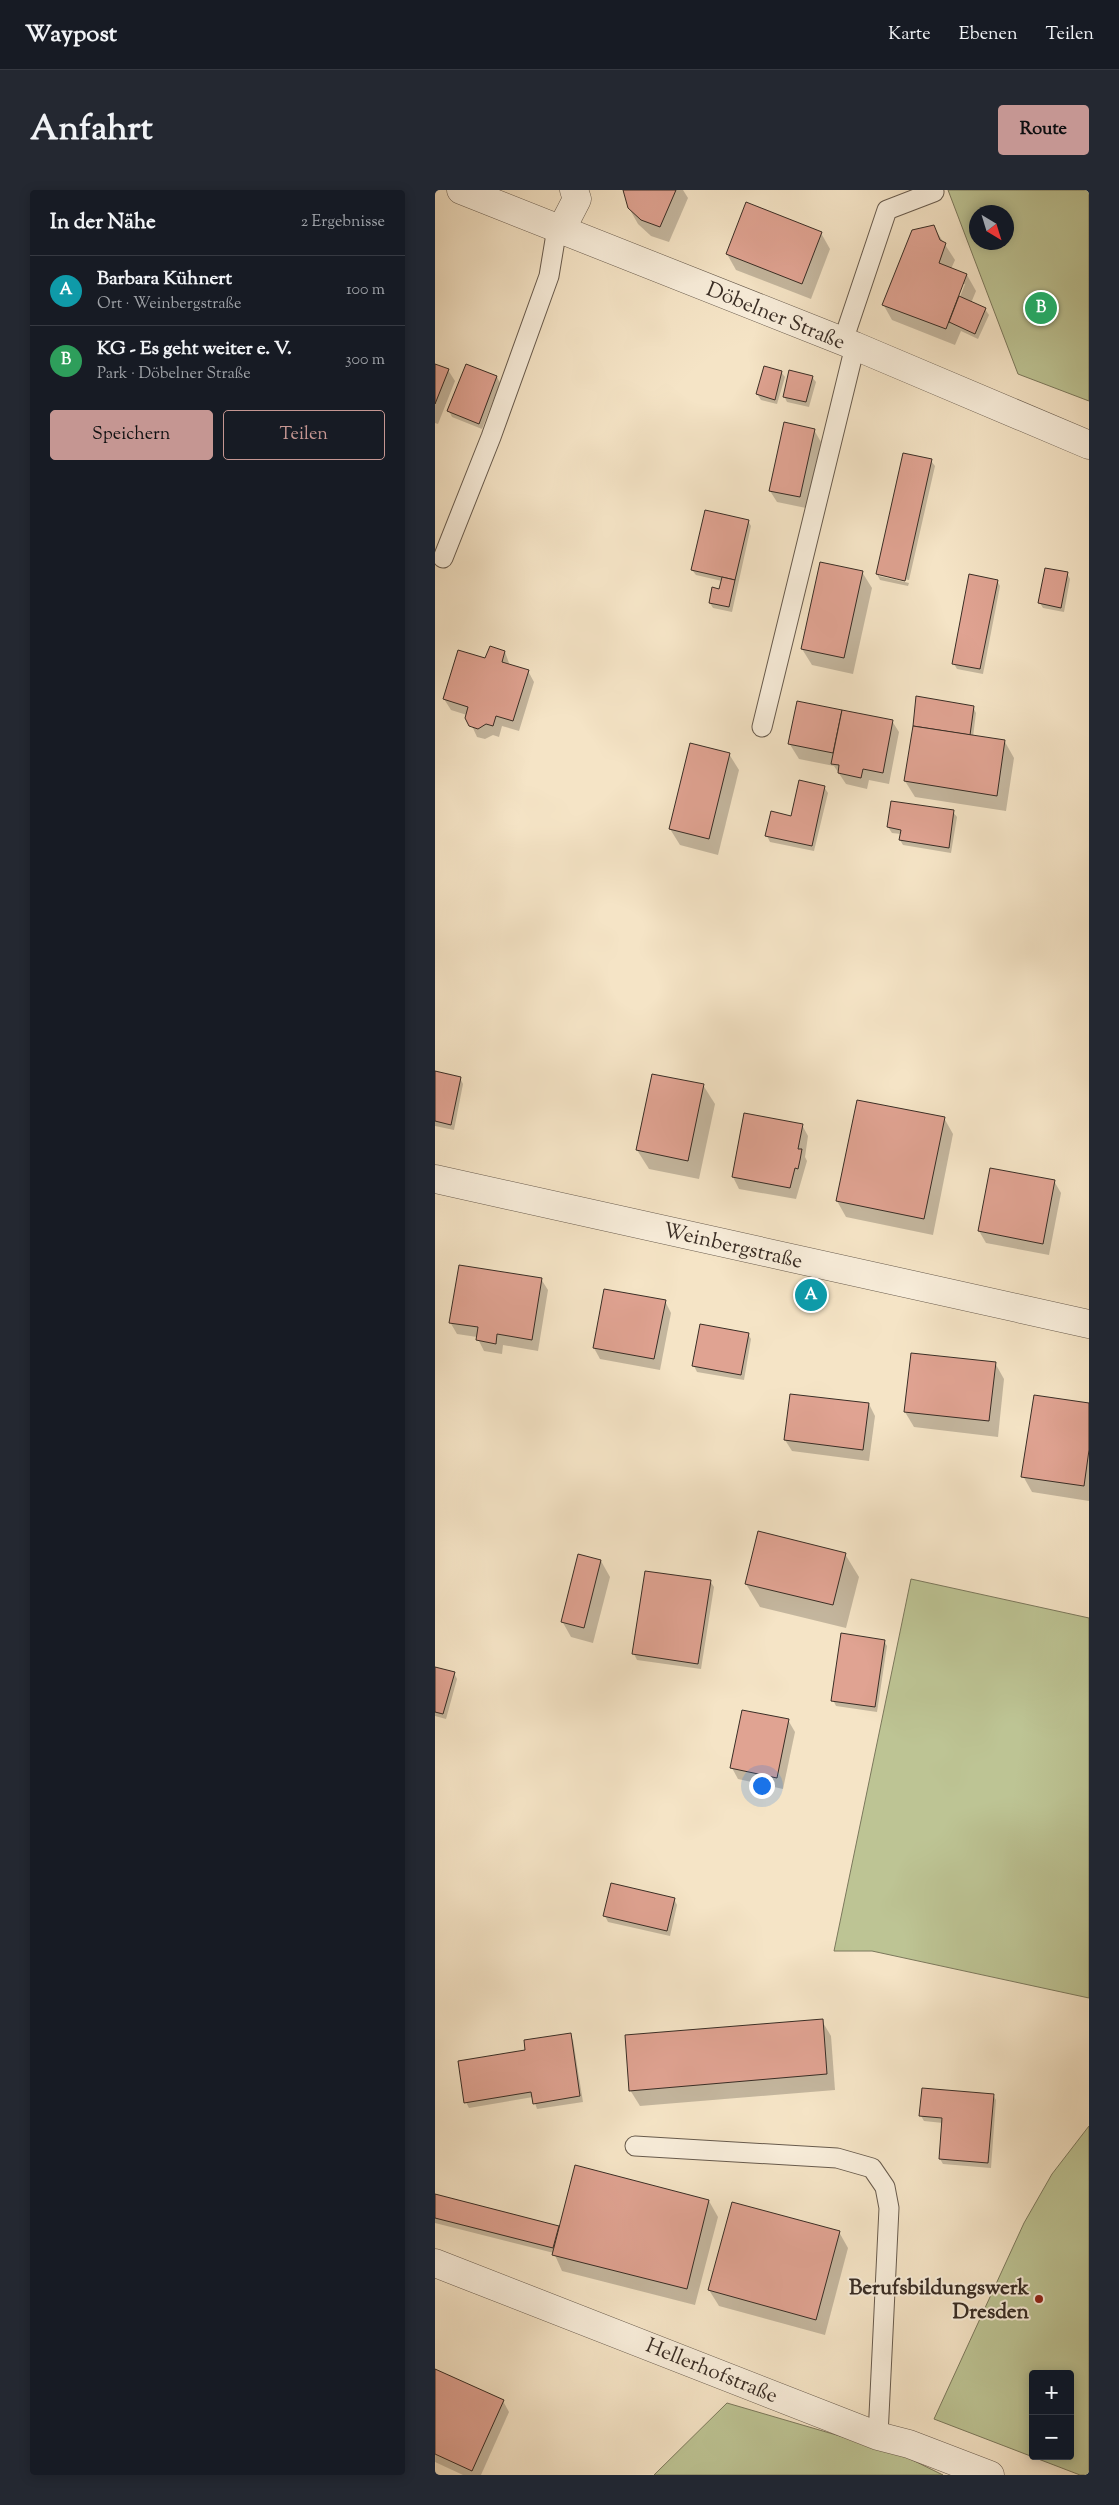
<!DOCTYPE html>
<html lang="de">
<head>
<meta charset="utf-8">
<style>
  :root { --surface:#171b24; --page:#242831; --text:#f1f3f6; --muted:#9ea1a6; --line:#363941; --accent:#c59692 }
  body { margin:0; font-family:"Sorts Mill Goudy",serif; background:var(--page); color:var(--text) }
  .controls { position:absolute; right:15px; bottom:15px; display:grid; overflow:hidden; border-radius:5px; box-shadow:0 2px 12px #0003 }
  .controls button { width:45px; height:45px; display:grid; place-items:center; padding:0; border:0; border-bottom:1px solid var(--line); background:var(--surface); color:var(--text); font:25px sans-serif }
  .compass { position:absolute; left:534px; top:15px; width:45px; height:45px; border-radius:50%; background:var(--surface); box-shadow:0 2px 12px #0003; rotate:142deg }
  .you { position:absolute; left:326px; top:1595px; width:18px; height:18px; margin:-12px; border:4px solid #fff; border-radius:50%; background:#1a73e8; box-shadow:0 0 0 8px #1a73e833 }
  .badge { display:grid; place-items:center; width:32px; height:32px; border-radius:50%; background:var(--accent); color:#fff; font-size:16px; font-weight:700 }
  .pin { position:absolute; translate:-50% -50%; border:2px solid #fff; box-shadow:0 1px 5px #0006 }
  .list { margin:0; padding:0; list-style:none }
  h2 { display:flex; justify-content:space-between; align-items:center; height:65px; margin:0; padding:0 20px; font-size:21px }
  h2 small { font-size:16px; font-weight:400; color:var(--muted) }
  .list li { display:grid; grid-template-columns:32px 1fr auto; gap:15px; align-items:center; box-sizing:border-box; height:70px; padding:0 20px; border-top:1px solid var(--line) }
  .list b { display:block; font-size:19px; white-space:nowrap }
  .list p { margin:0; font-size:16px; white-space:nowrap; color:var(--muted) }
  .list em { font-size:16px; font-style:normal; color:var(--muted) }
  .actions { display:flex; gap:10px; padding:15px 20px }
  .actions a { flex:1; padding:11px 0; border:1px solid var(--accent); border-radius:5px; text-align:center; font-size:18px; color:var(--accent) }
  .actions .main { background:var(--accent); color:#111 }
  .map { position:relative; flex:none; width:654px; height:2285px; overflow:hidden; border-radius:5px }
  header { display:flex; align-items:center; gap:30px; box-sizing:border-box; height:70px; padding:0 25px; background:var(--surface); border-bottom:1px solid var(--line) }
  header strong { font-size:24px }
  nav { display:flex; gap:28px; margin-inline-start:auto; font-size:18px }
  .intro { display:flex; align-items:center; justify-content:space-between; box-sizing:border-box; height:120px; padding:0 30px }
  h1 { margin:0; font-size:35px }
  .button { padding:12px 22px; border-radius:5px; background:var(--accent); color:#111; font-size:18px; font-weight:700 }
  main { display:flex; gap:30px; padding:0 30px }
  aside { flex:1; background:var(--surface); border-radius:5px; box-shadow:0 2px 12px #0003 }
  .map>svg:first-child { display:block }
  .green { fill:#bdc494; stroke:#7b785c; fill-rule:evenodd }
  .shadow { fill:#0003; fill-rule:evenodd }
  .building { fill:#e0a392; stroke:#392d25 }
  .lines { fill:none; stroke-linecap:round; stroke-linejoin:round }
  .service-casing { stroke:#685b4d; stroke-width:21 }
  .minor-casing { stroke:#685b4d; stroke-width:29 }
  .service { stroke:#f8edda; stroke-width:19 }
  .minor { stroke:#f8edda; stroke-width:28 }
  .poi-dot { fill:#8f2418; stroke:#f8edda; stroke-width:2 }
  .labels { text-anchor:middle; stroke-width:4; stroke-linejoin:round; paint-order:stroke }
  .street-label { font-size:21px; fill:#392d25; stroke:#f8edda }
  .poi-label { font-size:21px; font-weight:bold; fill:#392d25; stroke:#f8edda; text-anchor:end }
</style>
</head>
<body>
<header>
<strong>Waypost</strong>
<nav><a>Karte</a><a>Ebenen</a><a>Teilen</a></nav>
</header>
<div class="intro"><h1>Anfahrt</h1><a class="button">Route</a></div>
<main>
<aside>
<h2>In der Nähe<small>2 Ergebnisse</small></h2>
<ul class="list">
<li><span class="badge" style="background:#0f9aa8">A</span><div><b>Barbara Kühnert</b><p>Ort · Weinbergstraße</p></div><em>100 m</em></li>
<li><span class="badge" style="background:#2e9e5b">B</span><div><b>KG - Es geht weiter e. V.</b><p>Park · Döbelner Straße</p></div><em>300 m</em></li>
</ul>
<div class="actions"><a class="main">Speichern</a><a>Teilen</a></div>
</aside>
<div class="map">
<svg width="654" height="2285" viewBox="0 0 654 2285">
  <rect width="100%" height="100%" fill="#f5e4c6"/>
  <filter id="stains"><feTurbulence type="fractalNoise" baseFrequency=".004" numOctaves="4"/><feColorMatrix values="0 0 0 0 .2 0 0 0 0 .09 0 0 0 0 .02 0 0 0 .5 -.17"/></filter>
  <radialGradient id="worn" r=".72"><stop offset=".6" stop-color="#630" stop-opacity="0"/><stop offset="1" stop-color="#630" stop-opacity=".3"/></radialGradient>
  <g class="green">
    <path d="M513,0H654V211L583,184ZM572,22V52H542V22Z"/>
    <path d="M476,1389L654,1428V1808L437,1761H399Z"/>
    <path d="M654,1936V2285H645L499,2229L589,2033L617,1984ZM598,2184H635V2266H598Z"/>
    <path d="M292,2213L463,2263L508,2285H219Z"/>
  </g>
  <g class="shadow">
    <path d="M189,0H248L253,8L234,52L216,46L203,34L194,18Z"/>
    <path d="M498,36L520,70L516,79L532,85L541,101L536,113L550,119L554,125L543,149L526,141L520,155L457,130L448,114ZM527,94H530L523,112L521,111Z"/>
    <path d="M386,43L395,59L376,109L301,80L292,64Z"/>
    <path d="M0,175L13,180L20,191L3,234L0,233Z"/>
    <path d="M346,182L350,187L342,214L326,210L322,204Z"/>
    <path d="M62,187L65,193L47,239L17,227L14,221Z"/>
    <path d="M377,187L381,192L374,217L352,212L349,206Z"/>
    <path d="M379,240L386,252L371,318L342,312L335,301Z"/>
    <path d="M496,271L500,276L474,390L444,384V386L474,393L473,396L445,390L442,384Z"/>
    <path d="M313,331L316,336L297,422L278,418L275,413L285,400L287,391L261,385L257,380Z"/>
    <path d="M427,382L437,398L418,484L377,475L367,459Z"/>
    <path d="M632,383L635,389L629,422L608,418L605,413Z"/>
    <path d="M562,391L565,396L548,484L522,479L519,474Z"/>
    <path d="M70,462L75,476L93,481L99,492L84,541L67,536L64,547L58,545L50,549L42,547L32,525L16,520L9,509L51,470Z"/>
    <path d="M363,512L457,531L464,542L454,594L434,590L432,599L411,594L399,576L364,569L354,553Z"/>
    <path d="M538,517L541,523L538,547L570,552L579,568L571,621L480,607L470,591Z"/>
    <path d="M294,564L304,580L283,665L245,655L235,639Z"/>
    <path d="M389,597L393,603L379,661L335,652L332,646L357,627Z"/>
    <path d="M518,622L522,627L516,663L468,655L465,650L466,644L457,643L453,637Z"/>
    <path d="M0,883L25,888L28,894L19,940L0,936Z"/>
    <path d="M268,895L280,914L264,989L214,979L202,960Z"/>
    <path d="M310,924L367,935L373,946L370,967L372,971L361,1009L304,999L298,987Z"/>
    <path d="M509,928L518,944L498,1045L411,1027L402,1011Z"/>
    <path d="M556,979L619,991L626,1003L614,1065L551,1053L544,1041Z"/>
    <path d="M106,1089L113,1100L103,1161L68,1155L67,1164L49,1161L42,1147L22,1144L15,1132Z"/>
    <path d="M230,1111L236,1123L225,1180L165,1169L159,1158Z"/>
    <path d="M313,1144L316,1149L309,1190L262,1182L259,1176Z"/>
    <path d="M560,1173L569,1189L563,1247L479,1237L470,1222Z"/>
    <path d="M434,1214L440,1226L434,1271L357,1261L350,1250Z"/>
    <path d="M654,1215V1311L597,1302L588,1286Z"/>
    <path d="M410,1364L424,1387L411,1438L325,1417L311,1394Z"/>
    <path d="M144,1366L166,1371L175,1387L158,1453L136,1447L127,1431Z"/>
    <path d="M275,1391L279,1397L266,1479L202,1470L199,1464Z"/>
    <path d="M449,1451L452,1456L442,1522L401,1516L398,1510Z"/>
    <path d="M0,1478L19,1483L22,1489L11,1529L0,1526Z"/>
    <path d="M353,1530L360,1542L348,1599L303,1589L297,1578Z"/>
    <path d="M239,1709L242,1715L235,1746L173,1732L170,1726Z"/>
    <path d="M387,1831L396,1846L400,1900L205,1916L195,1900Z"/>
    <path d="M135,1845L138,1850L148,1912L102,1919L98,1907L34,1918L31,1912L92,1861Z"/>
    <path d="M558,1905L561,1910L556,1978L508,1974L505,1969L508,1933L489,1931L486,1926Z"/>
    <path d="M0,2005L125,2037L274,2011L283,2027L260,2115L127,2081L119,2063L0,2033Z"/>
    <path d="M404,2042L413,2058L390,2145L284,2116L274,2100Z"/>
    <path d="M0,2180L68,2211L74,2222L46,2285H28L0,2272Z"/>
  </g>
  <g class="building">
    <path d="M188,0H241L225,37L206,30L193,18Z"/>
    <path d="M311,12L387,42L367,94L291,64Z"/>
    <path d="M499,35L505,50L511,53L504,73L532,84L511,139L447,115L477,40Z"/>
    <path d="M524,106L551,118L540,144L514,132Z"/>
    <path d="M0,174L14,179L0,214Z"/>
    <path d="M31,174L62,186L44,234L12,221Z"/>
    <path d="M329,176L347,181L340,210L321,204Z"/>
    <path d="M354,180L378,186L371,212L348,207Z"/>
    <path d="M349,232L380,239L365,307L334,301Z"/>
    <path d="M468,263L497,269L470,391L441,384Z"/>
    <path d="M270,320L314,330L300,390L256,380Z"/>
    <path d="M385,372L428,381L409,468L366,459Z"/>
    <path d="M610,378L633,382L626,418L603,413Z"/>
    <path d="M534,384L563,390L545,479L517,474Z"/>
    <path d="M287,387L300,390L294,417L274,413L277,397L284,399Z"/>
    <path d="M55,456L70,461L67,472L94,480L78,531L61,526L58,536L51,534L43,539L34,536L30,528L33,517L8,509L23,460L50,468Z"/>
    <path d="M481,506L539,516L535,545L478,536Z"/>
    <path d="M362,511L407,520L398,563L353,554Z"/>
    <path d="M407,520L458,530L448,583L428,579L426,588L403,583L404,575L396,574Z"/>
    <path d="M478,536L570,550L562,606L469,591Z"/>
    <path d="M255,553L295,563L274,649L234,639Z"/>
    <path d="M364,590L390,596L377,656L330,646L336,621L356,626Z"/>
    <path d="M456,611L519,620L514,658L464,650L466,640L452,637Z"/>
    <path d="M0,881L26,887L16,935L0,931Z"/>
    <path d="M217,884L269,894L253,971L201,960Z"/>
    <path d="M422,910L510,927L489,1029L401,1011Z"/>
    <path d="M309,923L368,934L363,959H367L365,970L363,979L360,978L355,998L297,987Z"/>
    <path d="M555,978L620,990L608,1054L543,1041Z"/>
    <path d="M24,1075L107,1088L97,1150L62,1144L61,1154L41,1150L43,1137L14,1133Z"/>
    <path d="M169,1099L231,1110L219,1169L158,1158Z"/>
    <path d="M265,1134L314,1143L306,1185L257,1176Z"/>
    <path d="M476,1163L561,1172L554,1231L469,1222Z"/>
    <path d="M355,1204L434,1213L428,1260L349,1250Z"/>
    <path d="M599,1205L654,1213V1260L649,1296L586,1287Z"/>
    <path d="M323,1341L411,1363L398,1415L310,1394Z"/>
    <path d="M143,1364L166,1370L149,1438L126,1432Z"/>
    <path d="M210,1381L276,1390L263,1474L197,1464Z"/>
    <path d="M406,1443L450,1450L440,1517L396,1511Z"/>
    <path d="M0,1477L20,1482L8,1524L0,1522Z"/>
    <path d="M307,1520L354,1529L342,1588L295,1578Z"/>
    <path d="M176,1693L240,1708L232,1741L168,1726Z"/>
    <path d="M388,1829L392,1884L194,1901L190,1845Z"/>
    <path d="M136,1843L145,1906L98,1914L96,1902L29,1913L23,1871L90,1860L89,1850Z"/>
    <path d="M487,1898L559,1904L553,1973L504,1969L507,1928L484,1926Z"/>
    <path d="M140,1975L274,2010L252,2099L117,2065Z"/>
    <path d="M0,2004L124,2036L118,2058L0,2028Z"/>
    <path d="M297,2012L405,2041L381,2130L273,2100Z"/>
    <path d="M0,2179L69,2210L37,2281L0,2264Z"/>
  </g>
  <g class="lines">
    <defs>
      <g id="service">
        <path d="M408,151L452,20L499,2"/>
        <path d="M8,368L56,247L114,86L122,38"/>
        <path d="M327,537L420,156"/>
        <path d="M200,1956L402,1968L437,1978L450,1997L454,2018L443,2246"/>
      </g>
      <g id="minor">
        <path d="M26,0L420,156L654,255"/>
        <path d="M126,40L142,9L139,0"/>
        <path d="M0,989L654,1134"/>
        <path d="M0,2073L443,2246L474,2254L555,2285"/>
      </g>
    </defs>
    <use href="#service" class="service-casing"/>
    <use href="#minor" class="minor-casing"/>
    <use href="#service" class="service"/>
    <use href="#minor" class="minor"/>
  </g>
  <circle class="poi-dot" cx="604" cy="2109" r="5"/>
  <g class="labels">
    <g class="street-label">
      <text transform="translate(341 125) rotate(22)" y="7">Döbelner Straße</text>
      <text transform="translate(298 1055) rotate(13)" y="7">Weinbergstraße</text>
      <text transform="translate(277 2180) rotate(22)" y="7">Hellerhofstraße</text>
    </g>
    <g class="poi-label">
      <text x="594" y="2104">Berufsbildungswerk<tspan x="594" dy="24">Dresden</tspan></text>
    </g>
  </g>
  <rect width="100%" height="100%" filter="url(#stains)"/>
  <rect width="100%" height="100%" fill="url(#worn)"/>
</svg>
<div class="controls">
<button>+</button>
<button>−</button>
</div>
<svg class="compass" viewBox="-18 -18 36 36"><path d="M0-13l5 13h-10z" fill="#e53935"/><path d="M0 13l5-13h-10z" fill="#9ea1a6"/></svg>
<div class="you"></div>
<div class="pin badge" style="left:376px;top:1105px;background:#0f9aa8">A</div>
<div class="pin badge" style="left:606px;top:118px;background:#2e9e5b">B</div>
</div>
</main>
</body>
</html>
